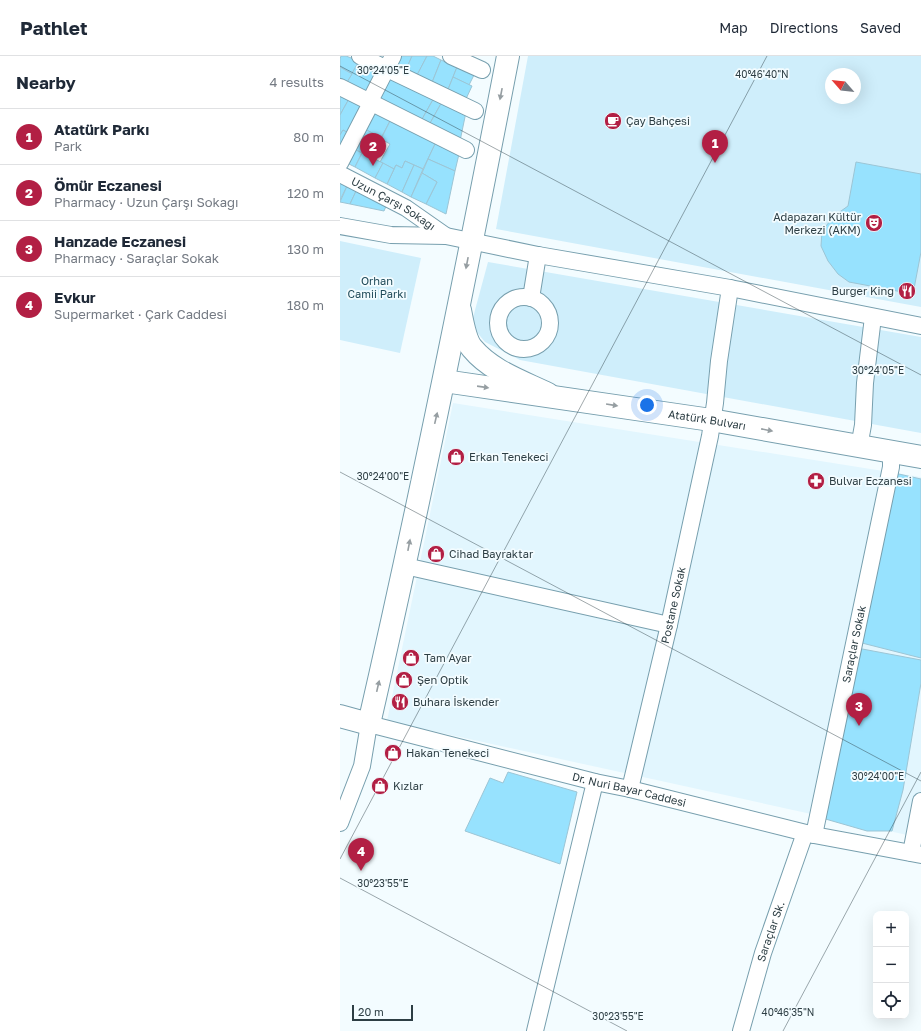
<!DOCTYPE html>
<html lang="en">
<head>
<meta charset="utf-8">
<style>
  :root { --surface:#fff; --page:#f2f2f3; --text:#1f2937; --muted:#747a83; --line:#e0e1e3; --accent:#b21f44 }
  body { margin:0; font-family:"Golos Text",sans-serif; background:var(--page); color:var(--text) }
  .controls { position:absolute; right:12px; bottom:12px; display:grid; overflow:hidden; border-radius:8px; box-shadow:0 4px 16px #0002 }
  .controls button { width:36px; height:36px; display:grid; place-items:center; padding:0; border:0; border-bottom:1px solid var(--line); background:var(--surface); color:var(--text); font:20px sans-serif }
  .compass { position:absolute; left:485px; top:12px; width:36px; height:36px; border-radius:50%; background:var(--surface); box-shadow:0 4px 16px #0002; rotate:298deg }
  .scale { position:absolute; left:12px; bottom:10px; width:61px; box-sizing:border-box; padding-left:4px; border:2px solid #2d3e44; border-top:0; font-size:11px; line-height:14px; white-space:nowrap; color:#2d3e44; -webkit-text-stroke:3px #f3fcff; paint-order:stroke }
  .you { position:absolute; left:307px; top:349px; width:14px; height:14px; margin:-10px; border:3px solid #fff; border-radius:50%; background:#1a73e8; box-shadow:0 0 0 6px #1a73e833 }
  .badge { display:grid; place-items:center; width:26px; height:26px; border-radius:50%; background:var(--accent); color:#fff; font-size:13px; font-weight:700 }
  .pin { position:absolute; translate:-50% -33px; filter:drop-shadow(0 1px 2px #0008) }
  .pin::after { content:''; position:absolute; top:21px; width:14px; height:12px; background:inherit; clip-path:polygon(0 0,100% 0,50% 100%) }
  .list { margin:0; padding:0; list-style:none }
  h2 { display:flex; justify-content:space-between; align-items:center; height:52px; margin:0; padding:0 16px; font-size:17px }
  h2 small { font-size:13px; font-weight:400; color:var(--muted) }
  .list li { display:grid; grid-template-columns:26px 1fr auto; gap:12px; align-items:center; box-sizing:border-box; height:56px; padding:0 16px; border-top:1px solid var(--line) }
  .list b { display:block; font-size:15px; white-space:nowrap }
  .list p { margin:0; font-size:13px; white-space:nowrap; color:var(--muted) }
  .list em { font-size:13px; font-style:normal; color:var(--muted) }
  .icon { flex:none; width:22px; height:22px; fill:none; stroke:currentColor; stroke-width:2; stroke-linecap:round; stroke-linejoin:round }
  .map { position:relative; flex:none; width:581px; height:975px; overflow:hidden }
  header { display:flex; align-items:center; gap:24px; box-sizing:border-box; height:56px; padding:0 20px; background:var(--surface); border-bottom:1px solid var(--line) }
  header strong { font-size:19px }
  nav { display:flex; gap:22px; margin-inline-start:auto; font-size:14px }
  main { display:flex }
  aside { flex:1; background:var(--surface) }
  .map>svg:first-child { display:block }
  .built { fill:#e2f6fe }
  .green { fill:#cfeefb; fill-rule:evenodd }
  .building { fill:#97e2fe; stroke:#9cc5d5 }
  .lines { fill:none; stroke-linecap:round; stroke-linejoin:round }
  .street-casing { stroke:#779fae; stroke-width:18 }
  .secondary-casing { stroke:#779fae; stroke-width:24 }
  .primary-casing { stroke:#779fae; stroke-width:24 }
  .street { stroke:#fff; stroke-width:16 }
  .secondary { stroke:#fff; stroke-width:22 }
  .primary { stroke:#fff; stroke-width:22 }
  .oneway { fill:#969ea2 }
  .ticks { fill:none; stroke:#2d3e44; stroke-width:1; stroke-opacity:0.45 }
  .labels { text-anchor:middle; stroke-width:3.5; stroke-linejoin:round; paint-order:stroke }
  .poi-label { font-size:11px; fill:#2d3e44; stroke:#f3fcff; text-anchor:start }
  .street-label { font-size:11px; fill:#2d3e44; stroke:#f3fcff }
  .park-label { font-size:11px; fill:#1f4a59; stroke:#f3fcff }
  .ticks-label { font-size:10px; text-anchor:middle; fill:#2d3e44; stroke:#f3fcff; stroke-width:3.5; stroke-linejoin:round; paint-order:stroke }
</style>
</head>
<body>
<header>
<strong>Pathlet</strong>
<nav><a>Map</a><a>Directions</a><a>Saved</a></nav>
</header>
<main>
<aside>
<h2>Nearby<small>4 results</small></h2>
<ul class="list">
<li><span class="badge">1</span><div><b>Atatürk Parkı</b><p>Park</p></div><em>80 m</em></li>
<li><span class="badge">2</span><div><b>Ömür Eczanesi</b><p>Pharmacy · Uzun Çarşı Sokağı</p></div><em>120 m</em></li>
<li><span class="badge">3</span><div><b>Hanzade Eczanesi</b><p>Pharmacy · Saraçlar Sokak</p></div><em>130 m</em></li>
<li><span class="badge">4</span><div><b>Evkur</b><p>Supermarket · Çark Caddesi</p></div><em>180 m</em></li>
</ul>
</aside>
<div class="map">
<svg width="581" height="975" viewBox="0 0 581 975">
  <rect width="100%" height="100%" fill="#f3fcff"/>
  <path class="built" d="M113,347L581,421V782L47,665Z"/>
  <g class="green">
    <path d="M188,0H581V251L156,173ZM491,18H515V42H491Z"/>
    <path d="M0,185L81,202L60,297L0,284Z"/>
    <path d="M148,206L581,281V377L180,304L145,286L131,269Z"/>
  </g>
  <g class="building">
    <path d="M1,0H6L19,5L12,18L0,11V3Z"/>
    <path d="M57,0H72L65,16L52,9Z"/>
    <path d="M72,0H87L76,21L65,16Z"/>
    <path d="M87,0H93L101,4L91,29L76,21Z"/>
    <path d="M101,4L117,11L107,36L91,29Z"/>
    <path d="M19,5L42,16L30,41L7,26Z"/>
    <path d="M0,11L12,18L7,26L0,22Z"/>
    <path d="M117,11L134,19L129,29L113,21Z"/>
    <path d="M48,18L95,40L81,65L36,43Z"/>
    <path d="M113,21L132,30L125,45L107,36Z"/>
    <path d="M0,36L10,41L0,59Z"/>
    <path d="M95,40L103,44L89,69L81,65Z"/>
    <path d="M10,41L26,49L10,78L3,74L0,79V59Z"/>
    <path d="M103,44L126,56L120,85L89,69Z"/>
    <path d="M32,54L51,63L41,82L23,72Z"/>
    <path d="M51,63L96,86L83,113L65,105L62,112L56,109L54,113L40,106L50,88L41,83Z"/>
    <path d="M23,72L38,80L28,100L12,92Z"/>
    <path d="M3,74L10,78L0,98V79Z"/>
    <path d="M96,86L119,98L115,115L88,103Z"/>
    <path d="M12,92L22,97L15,111L5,106Z"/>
    <path d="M22,97L43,107L35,122L15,111Z"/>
    <path d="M88,103L115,115L106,158L86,148L97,126L82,117Z"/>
    <path d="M65,105L74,109L62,136L47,128L56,109L62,112Z"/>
    <path d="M516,106L581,118V196L573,238L509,226L498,218L488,205L481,190L482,175L494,160L508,150Z"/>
    <path d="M43,107L54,113L47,128L35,122Z"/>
    <path d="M74,109L83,113L71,141L62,136Z"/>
    <path d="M82,117L97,126L86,148L71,141Z"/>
    <path d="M0,125L8,128L0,144Z"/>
    <path d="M8,128L17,133L10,148L0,146Z"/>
    <path d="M17,133L47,148L44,155L10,148Z"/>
    <path d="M550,416L581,423V602L518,586Z"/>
    <path d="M517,592L581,604V627L563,734L552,775H527L482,762Z"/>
    <path d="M168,716L237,736L220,808L125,775L150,722L163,727Z"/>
  </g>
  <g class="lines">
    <defs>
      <g id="street">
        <path d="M20,0L135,55"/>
        <path d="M111,0L142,14"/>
        <path d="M0,31L126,94"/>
        <path d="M0,107L29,51L32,41L53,0"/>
        <path id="s1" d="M0,118L66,152L106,180"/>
        <path d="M0,170L51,179L106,180L198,199L390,232L581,270"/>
        <circle cx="184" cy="267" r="26"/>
        <path d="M191,242L198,199"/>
        <path d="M519,391L523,369L525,327L533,261"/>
        <path d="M65,510L329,569"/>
        <path id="s2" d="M290,733L329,569L370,380L375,347L379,305L390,232"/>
        <path id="s3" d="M0,767L22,710L29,668L255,726L290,733L474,779L581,799"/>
        <path id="s4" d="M474,779L551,411V397"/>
        <path d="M571,797L581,745"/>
        <path d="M195,975L255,726"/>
        <path id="s5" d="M401,975L423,897L465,777"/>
      </g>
      <g id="secondary">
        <path d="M120,254C122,264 125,284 132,292C151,315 181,325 208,338"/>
        <path d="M0,660L29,668C80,446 125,223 168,0"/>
      </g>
      <g id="primary">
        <path id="s6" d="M104,325L371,364L581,401"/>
      </g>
    </defs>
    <use href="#street" class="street-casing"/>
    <use href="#secondary" class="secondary-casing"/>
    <use href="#primary" class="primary-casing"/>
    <use href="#street" class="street"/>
    <use href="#secondary" class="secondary"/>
    <use href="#primary" class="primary"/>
  </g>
  <defs><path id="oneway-solid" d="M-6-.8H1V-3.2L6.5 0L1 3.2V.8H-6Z"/></defs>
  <g class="oneway">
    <use href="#oneway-solid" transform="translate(161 38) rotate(101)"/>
    <use href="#oneway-solid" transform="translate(127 207) rotate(101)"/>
    <use href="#oneway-solid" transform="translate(143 331) rotate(8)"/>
    <use href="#oneway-solid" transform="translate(272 349) rotate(9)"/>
    <use href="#oneway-solid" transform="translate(96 362) rotate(-77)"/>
    <use href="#oneway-solid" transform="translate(427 374) rotate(11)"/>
    <use href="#oneway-solid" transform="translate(69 489) rotate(-79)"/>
    <use href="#oneway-solid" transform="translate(38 630) rotate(-77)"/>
  </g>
  <path class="ticks" d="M0,10L581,319M0,416L581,725M0,803L427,0M0,822L287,975M443,975L581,716"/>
  <defs>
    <symbol id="cafe-disc" viewBox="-11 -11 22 22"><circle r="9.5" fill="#b21f44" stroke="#f3fcff"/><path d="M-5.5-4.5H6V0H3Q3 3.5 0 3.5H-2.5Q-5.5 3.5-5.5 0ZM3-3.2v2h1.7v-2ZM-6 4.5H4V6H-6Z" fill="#fff"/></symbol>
    <symbol id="theatre-disc" viewBox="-11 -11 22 22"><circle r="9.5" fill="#b21f44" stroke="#f3fcff"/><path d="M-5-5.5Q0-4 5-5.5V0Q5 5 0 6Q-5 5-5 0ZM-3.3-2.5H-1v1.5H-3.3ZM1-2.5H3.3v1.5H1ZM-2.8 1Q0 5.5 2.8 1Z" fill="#fff"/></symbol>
    <symbol id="restaurant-disc" viewBox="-11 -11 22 22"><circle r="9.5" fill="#b21f44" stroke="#f3fcff"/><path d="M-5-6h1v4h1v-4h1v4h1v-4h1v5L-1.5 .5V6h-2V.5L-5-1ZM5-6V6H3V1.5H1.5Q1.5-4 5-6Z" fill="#fff"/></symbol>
    <symbol id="shop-disc" viewBox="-11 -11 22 22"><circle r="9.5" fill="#b21f44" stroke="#f3fcff"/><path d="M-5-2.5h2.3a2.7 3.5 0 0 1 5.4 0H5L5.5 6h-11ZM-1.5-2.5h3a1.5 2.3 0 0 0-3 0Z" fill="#fff"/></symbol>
    <symbol id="pharmacy-disc" viewBox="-11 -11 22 22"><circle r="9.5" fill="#b21f44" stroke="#f3fcff"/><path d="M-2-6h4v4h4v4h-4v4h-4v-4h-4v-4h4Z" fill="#fff"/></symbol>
  </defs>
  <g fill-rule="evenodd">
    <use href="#cafe-disc" x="263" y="55" width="20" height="20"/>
    <use href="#theatre-disc" x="524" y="157" width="20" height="20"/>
    <use href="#restaurant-disc" x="557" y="225" width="20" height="20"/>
    <use href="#shop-disc" x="106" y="391" width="20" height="20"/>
    <use href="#pharmacy-disc" x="466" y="415" width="20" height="20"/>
    <use href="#shop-disc" x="86" y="488" width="20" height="20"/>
    <use href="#shop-disc" x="61" y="592" width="20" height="20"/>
    <use href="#shop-disc" x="54" y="614" width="20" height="20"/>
    <use href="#restaurant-disc" x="50" y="636" width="20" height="20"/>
    <use href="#shop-disc" x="43" y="687" width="20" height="20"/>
    <use href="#shop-disc" x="30" y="720" width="20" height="20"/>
  </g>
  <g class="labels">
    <g class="poi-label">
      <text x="286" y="69">Çay Bahçesi</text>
      <text x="521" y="165" text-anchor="end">Adapazarı Kültür<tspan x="521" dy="13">Merkezi (AKM)</tspan></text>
      <text x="554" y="239" text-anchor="end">Burger King</text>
      <text x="129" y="405">Erkan Tenekeci</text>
      <text x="489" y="429">Bulvar Eczanesi</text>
      <text x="109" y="502">Cihad Bayraktar</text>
      <text x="84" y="606">Tam Ayar</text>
      <text x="77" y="628">Şen Optik</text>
      <text x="73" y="650">Buhara İskender</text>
      <text x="66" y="701">Hakan Tenekeci</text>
      <text x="53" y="734">Kızlar</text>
    </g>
    <g class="street-label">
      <text dy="4" stroke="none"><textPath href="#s1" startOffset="61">Uzun Çarşı Sokağı</textPath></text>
      <text dy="4" stroke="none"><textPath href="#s6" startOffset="266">Atatürk Bulvarı</textPath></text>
      <text dy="4" stroke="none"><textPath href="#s2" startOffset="189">Postane Sokak</textPath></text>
      <text dy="4" stroke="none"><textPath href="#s4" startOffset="195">Saraçlar Sokak</textPath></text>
      <text dy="4" stroke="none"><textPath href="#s3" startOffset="372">Dr. Nuri Bayar Caddesi</textPath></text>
      <text dy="4" stroke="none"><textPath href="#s5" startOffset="104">Saraçlar Sk.</textPath></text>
    </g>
    <g class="park-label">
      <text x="37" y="229">Orhan<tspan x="37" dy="13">Camii Parkı</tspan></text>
    </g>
  </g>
  <g class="ticks-label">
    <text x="43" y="18">30°24'05"E</text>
    <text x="422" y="22">40°46'40"N</text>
    <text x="538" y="318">30°24'05"E</text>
    <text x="43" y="424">30°24'00"E</text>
    <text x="538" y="724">30°24'00"E</text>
    <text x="43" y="831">30°23'55"E</text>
    <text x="448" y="960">40°46'35"N</text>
    <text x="278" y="964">30°23'55"E</text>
  </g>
</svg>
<div class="controls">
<button>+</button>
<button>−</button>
<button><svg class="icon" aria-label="locate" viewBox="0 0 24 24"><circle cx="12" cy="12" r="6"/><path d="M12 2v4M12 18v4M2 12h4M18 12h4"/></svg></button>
</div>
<svg class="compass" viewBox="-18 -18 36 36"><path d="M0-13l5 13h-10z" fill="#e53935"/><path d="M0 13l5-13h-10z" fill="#747a83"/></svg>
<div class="scale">20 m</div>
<div class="you"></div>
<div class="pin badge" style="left:375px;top:107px">1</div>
<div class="pin badge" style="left:33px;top:110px">2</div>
<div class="pin badge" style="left:519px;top:670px">3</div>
<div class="pin badge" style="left:21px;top:815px">4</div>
</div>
</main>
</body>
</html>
